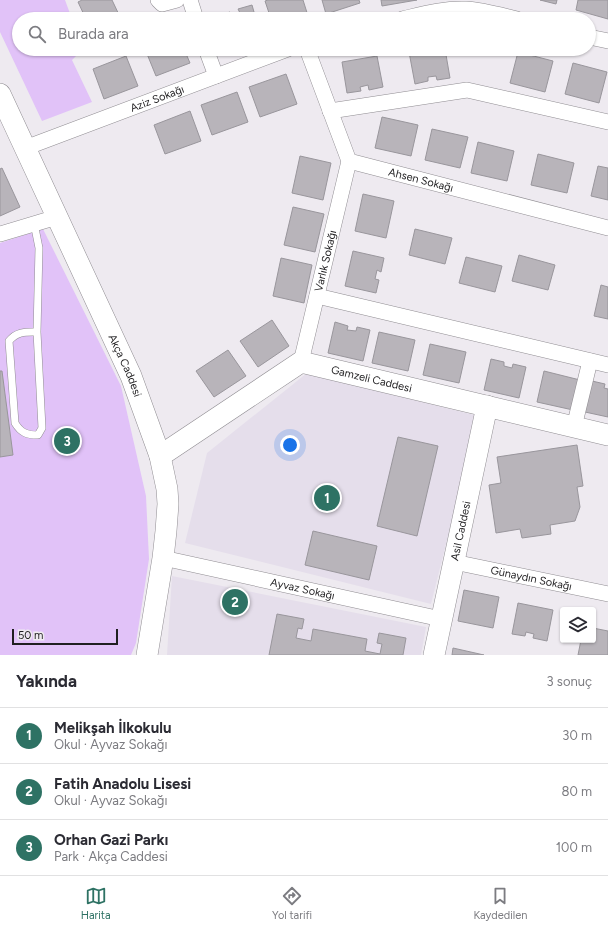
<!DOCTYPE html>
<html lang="tr">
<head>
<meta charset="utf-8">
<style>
  :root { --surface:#fff; --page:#f7f7f7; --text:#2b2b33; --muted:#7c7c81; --line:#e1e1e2; --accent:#2e7264 }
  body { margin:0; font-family:Figtree,sans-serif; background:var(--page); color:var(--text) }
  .controls { position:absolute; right:12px; bottom:12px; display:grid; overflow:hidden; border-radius:4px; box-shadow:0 1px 3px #0004 }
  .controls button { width:36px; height:36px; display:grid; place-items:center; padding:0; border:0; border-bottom:1px solid var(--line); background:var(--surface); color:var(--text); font:20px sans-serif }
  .scale { position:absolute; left:12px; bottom:10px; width:106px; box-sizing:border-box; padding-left:4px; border:2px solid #201f21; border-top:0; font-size:11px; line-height:14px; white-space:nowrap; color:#201f21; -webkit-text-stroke:3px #eeeaf0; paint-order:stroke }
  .you { position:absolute; left:290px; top:445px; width:14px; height:14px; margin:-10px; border:3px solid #fff; border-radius:50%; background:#1a73e8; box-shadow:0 0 0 6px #1a73e833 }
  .badge { display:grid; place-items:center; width:26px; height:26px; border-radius:50%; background:var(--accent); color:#fff; font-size:13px; font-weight:700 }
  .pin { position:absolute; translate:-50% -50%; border:2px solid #fff; box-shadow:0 1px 4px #0006 }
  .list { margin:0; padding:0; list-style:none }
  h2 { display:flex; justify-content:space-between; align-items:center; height:52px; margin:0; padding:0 16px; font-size:17px }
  h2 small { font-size:13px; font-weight:400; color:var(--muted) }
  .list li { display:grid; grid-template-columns:26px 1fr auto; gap:12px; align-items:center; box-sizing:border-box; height:56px; padding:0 16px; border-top:1px solid var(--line) }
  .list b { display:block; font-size:15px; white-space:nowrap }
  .list p { margin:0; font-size:13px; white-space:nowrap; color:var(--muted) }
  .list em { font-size:13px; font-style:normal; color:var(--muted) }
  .icon { flex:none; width:22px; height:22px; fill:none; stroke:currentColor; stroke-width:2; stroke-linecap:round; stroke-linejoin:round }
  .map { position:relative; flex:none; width:608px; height:655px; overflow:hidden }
  .search { position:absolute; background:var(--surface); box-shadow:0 1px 3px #0004; left:12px; right:12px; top:12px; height:44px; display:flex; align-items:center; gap:10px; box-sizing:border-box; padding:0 14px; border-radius:22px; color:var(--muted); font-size:15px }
  .sheet { height:220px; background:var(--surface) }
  nav { display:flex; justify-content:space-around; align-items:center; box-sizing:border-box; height:56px; border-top:1px solid var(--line); background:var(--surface); font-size:11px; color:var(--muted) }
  nav a { display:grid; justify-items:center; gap:2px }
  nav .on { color:var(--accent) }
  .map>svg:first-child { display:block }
  .built { fill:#e5deeb }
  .green { fill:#e1c2f8 }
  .building { fill:#b8b4ba; stroke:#99969c }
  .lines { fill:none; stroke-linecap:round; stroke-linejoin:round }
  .lane-casing { stroke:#908d92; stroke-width:8 }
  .street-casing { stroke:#908d92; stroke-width:16 }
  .secondary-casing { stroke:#908d92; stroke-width:22 }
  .lane { stroke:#fff; stroke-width:7 }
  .street { stroke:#fff; stroke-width:15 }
  .secondary { stroke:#fff; stroke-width:21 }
  .labels { text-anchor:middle; stroke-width:4; stroke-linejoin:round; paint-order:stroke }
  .street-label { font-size:11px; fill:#201f21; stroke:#eeeaf0 }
</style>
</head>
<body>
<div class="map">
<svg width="608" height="655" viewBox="0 0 608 655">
  <rect width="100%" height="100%" fill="#eeeaf0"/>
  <g class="built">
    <path d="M307,373L478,416L431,604L185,543L207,453Z"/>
    <path d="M172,576L426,627L421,655H167Z"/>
  </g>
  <g class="green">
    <path d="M0,0H65L72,19H19V49H83L72,60L92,102L42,121L0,32Z"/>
    <path d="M43,229L121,386L146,496L149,559L136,643L131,655H0V243Z"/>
  </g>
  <g class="building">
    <path d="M82,0H112L121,19H86L78,2Z"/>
    <path d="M268,0H303L309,19H271L265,1Z"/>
    <path d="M322,0H359L360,3L326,14Z"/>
    <path d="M381,0H417L382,6Z"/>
    <path d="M540,0H557L556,4Z"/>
    <path d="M578,0H608V19L576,10Z"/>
    <path d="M252,5L256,19H218L217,16L230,12L232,16L240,13L238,9Z"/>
    <path d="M145,49H184L190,63L156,76Z"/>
    <path d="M429,49H445L450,78L437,80L436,76L428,77V81L415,84L409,52Z"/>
    <path d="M518,52L553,61L545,92L510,83Z"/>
    <path d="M126,56L138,86L104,99L93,69Z"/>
    <path d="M377,56L383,87L369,90L368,85L360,87L361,91L347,93L342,62Z"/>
    <path d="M573,63L607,72L599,103L565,94Z"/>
    <path d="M286,74L297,104L260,117L249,87Z"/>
    <path d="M237,92L248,122L212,135L201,105Z"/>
    <path d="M190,111L201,141L165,154L154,125Z"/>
    <path d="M382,117L418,125L411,156L375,148Z"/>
    <path d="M432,129L468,137L460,168L425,160Z"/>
    <path d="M478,142L514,151L507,181L471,173Z"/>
    <path d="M538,154L574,163L567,193L531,185Z"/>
    <path d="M300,156L331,163L323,200L292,193Z"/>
    <path d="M598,166L608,168V200L591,196Z"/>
    <path d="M2,168L20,207L0,216V169Z"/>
    <path d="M363,194L394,201L386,238L355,231Z"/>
    <path d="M293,207L324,214L315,252L284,245Z"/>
    <path d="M415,229L452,238L445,264L409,255Z"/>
    <path d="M353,251L384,258L381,272L377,270L375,279L379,280L376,293L345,286Z"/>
    <path d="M519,255L555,265L548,290L512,281Z"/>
    <path d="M466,257L502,266L495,292L459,283Z"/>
    <path d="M281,258L312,265L304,303L273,296Z"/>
    <path d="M601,285L608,287V319L594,316Z"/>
    <path d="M272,320L289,346L258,367L240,341Z"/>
    <path d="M335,322L348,326L347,330L356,331L357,327L370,330L363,361L328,353Z"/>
    <path d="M379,332L415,340L408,371L372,363Z"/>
    <path d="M430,344L466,352L459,383L423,375Z"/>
    <path d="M228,350L246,376L214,397L196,371Z"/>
    <path d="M491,359L504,362V366L512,368L513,364L526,367L519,398L484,390Z"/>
    <path d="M0,371H2L13,455L0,457Z"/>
    <path d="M544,371L580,380L573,410L537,402Z"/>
    <path d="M592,381L605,384L604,388L608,389V417L585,412Z"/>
    <path d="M398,437L438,446L417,536L377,526Z"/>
    <path d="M577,445L583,486L577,487L580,507L575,521L550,525L551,534L522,538L520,529L496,533L489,485L501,483L497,457Z"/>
    <path d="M313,531L377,546L369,580L305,565Z"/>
    <path d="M464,590L499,597L493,628L458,621Z"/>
    <path d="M518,603L553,610L547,641L533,638L534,634L526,632L525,636L512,634Z"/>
    <path d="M277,614L304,619L302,629L298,628L296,638L311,641L313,629L367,639L365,651L380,654L382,644L377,643L379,633L406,638L403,655H269Z"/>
    <path d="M593,628L608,631V655H578L581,640H593Z"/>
    <path d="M453,648L484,655H452Z"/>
  </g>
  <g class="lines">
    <defs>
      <path id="lane" d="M34,223L39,248L37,332L42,428L38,435C27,435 21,433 15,423L9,341C17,331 26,332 37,332"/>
      <g id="street">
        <path d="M158,0L162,4L177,0"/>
        <path d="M190,0L196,19"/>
        <path d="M402,19C423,14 444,8 466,9C483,10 500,15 517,19"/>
        <path d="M589,37L608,41"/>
        <path d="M206,49L216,76"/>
        <path id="s1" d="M307,49L349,161L608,228"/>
        <path d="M330,111L467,90L608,122"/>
        <path id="s2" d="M25,148L288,49"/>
        <path d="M0,234L57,217"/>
        <path d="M317,296L608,365"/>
        <path id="s3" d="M301,362L349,161"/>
        <path d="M574,427L590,361"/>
        <path id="s4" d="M163,558L441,619"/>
        <path id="s5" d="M454,562L608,594"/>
      </g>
      <g id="secondary">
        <path id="s6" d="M0,94L131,376L160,456L167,489L168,504L166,531L163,558L147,655"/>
        <path id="s7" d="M160,456L301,362L608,435"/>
        <path id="s8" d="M434,655L487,406"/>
      </g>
    </defs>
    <use href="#lane" class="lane-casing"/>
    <use href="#street" class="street-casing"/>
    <use href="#secondary" class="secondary-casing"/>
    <use href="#lane" class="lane"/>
    <use href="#street" class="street"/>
    <use href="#secondary" class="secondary"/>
  </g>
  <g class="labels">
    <g class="street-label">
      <text dy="4" stroke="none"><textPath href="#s2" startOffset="141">Aziz Sokağı</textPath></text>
      <text dy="4" stroke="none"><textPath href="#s1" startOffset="194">Ahsen Sokağı</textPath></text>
      <text dy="4" stroke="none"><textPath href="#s3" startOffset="104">Varlık Sokağı</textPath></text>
      <text dy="4" stroke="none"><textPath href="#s6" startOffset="299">Akça Caddesi</textPath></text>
      <text dy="4" stroke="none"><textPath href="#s7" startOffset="242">Gamzeli Caddesi</textPath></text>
      <text dy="4" stroke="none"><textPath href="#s8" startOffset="127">Asil Caddesi</textPath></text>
      <text dy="4" stroke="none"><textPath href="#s5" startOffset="79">Günaydın Sokağı</textPath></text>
      <text dy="4" stroke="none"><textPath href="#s4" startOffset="143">Ayvaz Sokağı</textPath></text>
    </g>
  </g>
</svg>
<div class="controls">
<button><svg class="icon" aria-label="layers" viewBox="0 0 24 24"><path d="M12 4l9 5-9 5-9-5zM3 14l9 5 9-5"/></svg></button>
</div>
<div class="scale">50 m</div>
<div class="you"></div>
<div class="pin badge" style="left:327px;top:498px">1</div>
<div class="pin badge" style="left:235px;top:602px">2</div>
<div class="pin badge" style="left:67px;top:441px">3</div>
<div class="search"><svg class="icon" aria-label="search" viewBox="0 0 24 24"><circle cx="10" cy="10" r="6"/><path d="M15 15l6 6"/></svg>Burada ara</div>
</div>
<section class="sheet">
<h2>Yakında<small>3 sonuç</small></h2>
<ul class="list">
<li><span class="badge">1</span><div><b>Melikşah İlkokulu</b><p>Okul · Ayvaz Sokağı</p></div><em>30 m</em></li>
<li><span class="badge">2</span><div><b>Fatih Anadolu Lisesi</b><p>Okul · Ayvaz Sokağı</p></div><em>80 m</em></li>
<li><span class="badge">3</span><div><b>Orhan Gazi Parkı</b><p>Park · Akça Caddesi</p></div><em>100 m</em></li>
</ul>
</section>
<nav>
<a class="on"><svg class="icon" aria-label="map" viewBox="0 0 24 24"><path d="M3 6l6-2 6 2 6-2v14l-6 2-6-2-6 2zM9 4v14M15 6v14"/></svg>Harita</a>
<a><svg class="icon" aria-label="directions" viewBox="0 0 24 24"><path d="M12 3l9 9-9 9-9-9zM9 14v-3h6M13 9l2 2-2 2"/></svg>Yol tarifi</a>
<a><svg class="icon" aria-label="saved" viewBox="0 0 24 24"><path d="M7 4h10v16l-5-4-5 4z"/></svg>Kaydedilen</a>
</nav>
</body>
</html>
